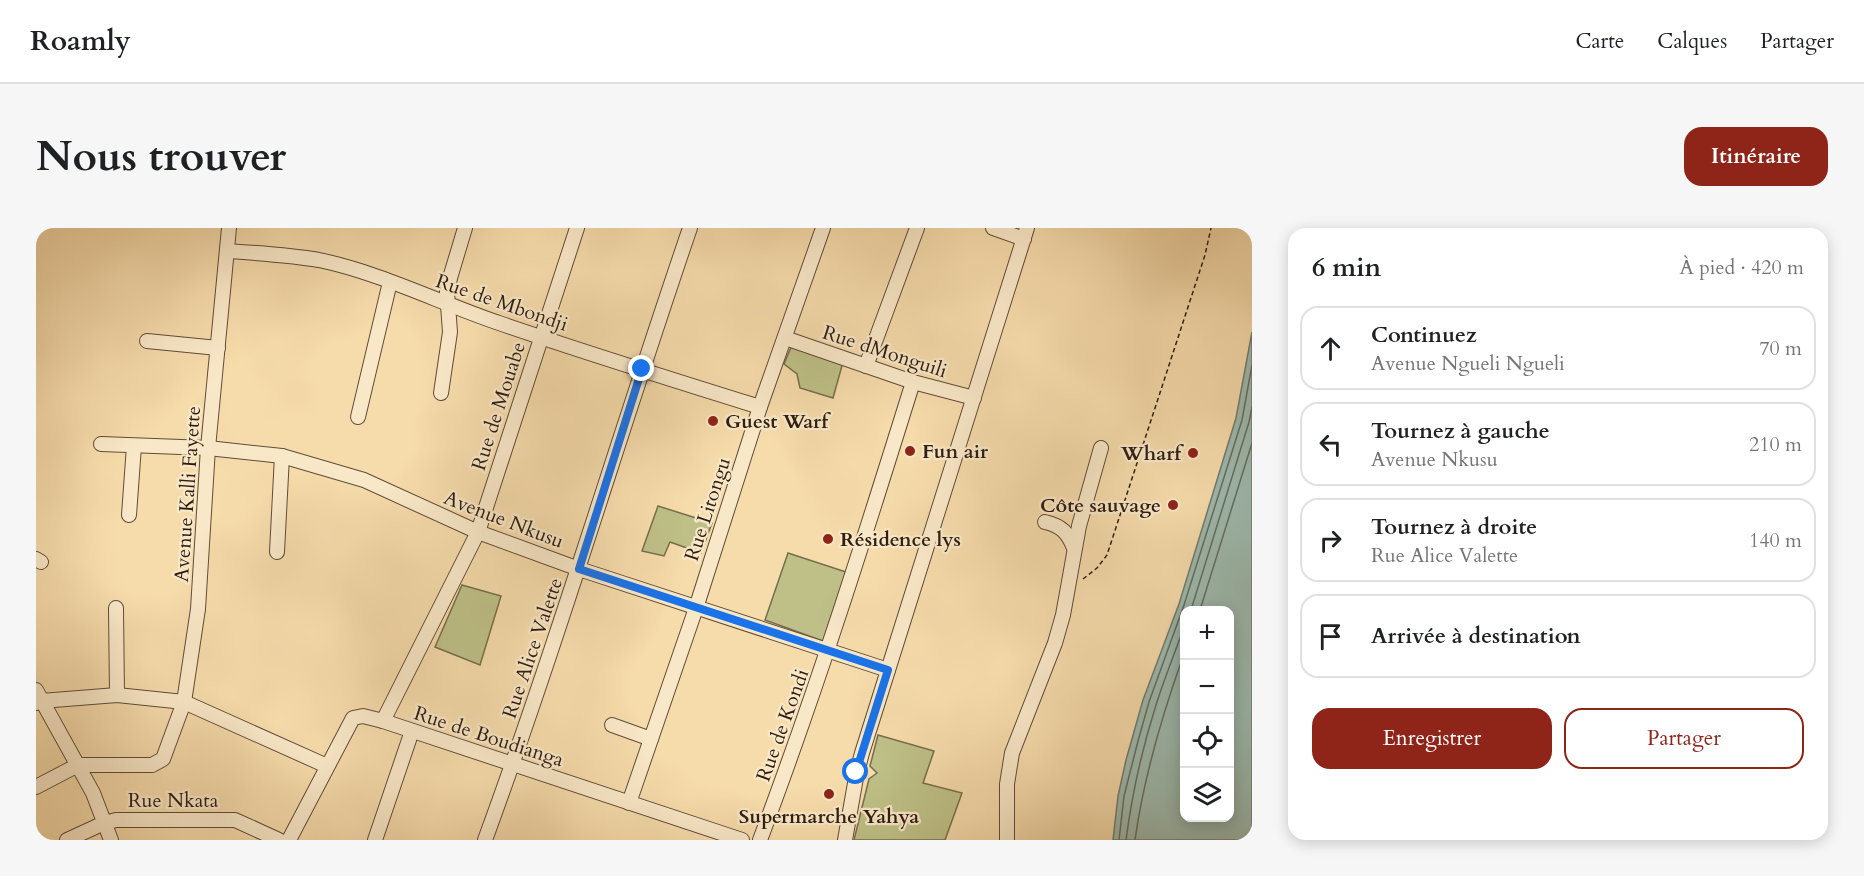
<!DOCTYPE html>
<html lang="fr">
<head>
<meta charset="utf-8">
<style>
  :root { --surface:#fff; --page:#f6f6f6; --text:#202124; --muted:#757577; --line:#e0e0e0; --accent:#8f2418 }
  body { margin:0; font-family:Cardo,serif; background:var(--page); color:var(--text) }
  .controls { position:absolute; right:18px; bottom:18px; display:grid; overflow:hidden; border-radius:12px; box-shadow:0 3px 15px #0003 }
  .controls button { width:54px; height:54px; display:grid; place-items:center; padding:0; border:0; border-bottom:2px solid var(--line); background:var(--surface); color:var(--text); font:30px sans-serif }
  .stop { position:absolute; width:18px; height:18px; margin:-14px; border:4px solid #1a73e8; border-radius:50%; background:#fff }
  .stop.end { background:#1a73e8; border-color:#fff; box-shadow:0 2px 6px #0008 }
  .list { margin:0; padding:0; list-style:none }
  h2 { display:flex; justify-content:space-between; align-items:center; height:78px; margin:0; padding:0 24px; font-size:26px }
  h2 small { font-size:20px; font-weight:400; color:var(--muted) }
  .list li { display:grid; grid-template-columns:39px 1fr auto; gap:18px; align-items:center; box-sizing:border-box; height:84px; margin:0 12px 12px; padding:0 12px; border:2px solid var(--line); border-radius:18px }
  .list b { display:block; font-size:22px; white-space:nowrap }
  .list p { margin:0; font-size:20px; white-space:nowrap; color:var(--muted) }
  .list em { font-size:20px; font-style:normal; color:var(--muted) }
  .actions { display:flex; gap:12px; padding:18px 24px }
  .actions a { flex:1; padding:14px 0; border:2px solid var(--accent); border-radius:18px; text-align:center; font-size:21px; color:var(--accent) }
  .actions .main { background:var(--accent); color:#fff }
  .icon { flex:none; width:33px; height:33px; fill:none; stroke:currentColor; stroke-width:2; stroke-linecap:round; stroke-linejoin:round }
  .map { position:relative; flex:none; width:1216px; height:612px; overflow:hidden; border-radius:18px }
  header { display:flex; align-items:center; gap:36px; box-sizing:border-box; height:84px; padding:0 30px; background:var(--surface); border-bottom:2px solid var(--line) }
  header strong { font-size:28px }
  nav { display:flex; gap:33px; margin-inline-start:auto; font-size:21px }
  .intro { display:flex; align-items:center; justify-content:space-between; box-sizing:border-box; height:144px; padding:0 36px }
  h1 { margin:0; font-size:42px }
  .button { padding:15px 27px; border-radius:18px; background:var(--accent); color:#fff; font-size:21px; font-weight:700 }
  main { display:flex; gap:36px; padding:0 36px }
  aside { flex:1; background:var(--surface); border-radius:18px; box-shadow:0 3px 15px #0003 }
  .map>svg:first-child { display:block }
  .green { fill:#bec087; stroke:#766e4c; stroke-width:1.5 }
  .water { fill:#9dbaaf; stroke:#717b70; stroke-width:1.5; fill-rule:evenodd }
  .lines { fill:none; stroke-linecap:round; stroke-linejoin:round }
  .shore { stroke:#666c60; stroke-width:1.5 }
  .minor-casing { stroke:#604c38; stroke-width:16 }
  .path { stroke:#2e1d11; stroke-width:1.5; stroke-dasharray:4.5 3; stroke-linecap:butt }
  .minor { stroke:#f9e8c8; stroke-width:14 }
  .route { stroke:#1a73e8; stroke-width:8 }
  .poi-dot { fill:#8f2418; stroke:#f9e8c8; stroke-width:2 }
  .labels { text-anchor:middle; stroke-width:4.5; stroke-linejoin:round; paint-order:stroke }
  .street-label { font-size:20px; fill:#2e1d11; stroke:#f9e8c8 }
  .poi-label { font-size:20px; font-weight:bold; fill:#2e1d11; stroke:#f9e8c8; text-anchor:start }
</style>
</head>
<body>
<header>
<strong>Roamly</strong>
<nav><a>Carte</a><a>Calques</a><a>Partager</a></nav>
</header>
<div class="intro"><h1>Nous trouver</h1><a class="button">Itinéraire</a></div>
<main>
<div class="map">
<svg width="1216" height="612" viewBox="0 0 1216 612">
  <rect width="100%" height="100%" fill="#f6dbab"/>
  <filter id="stains"><feTurbulence type="fractalNoise" baseFrequency=".00333" numOctaves="4"/><feColorMatrix values="0 0 0 0 .2 0 0 0 0 .09 0 0 0 0 .02 0 0 0 .5 -.17"/></filter>
  <radialGradient id="worn" r=".72"><stop offset=".6" stop-color="#630" stop-opacity="0"/><stop offset="1" stop-color="#630" stop-opacity=".3"/></radialGradient>
  <g class="green">
    <path d="M756,117L807,134L797,170L764,160L761,146L748,136Z"/>
    <path d="M622,278L676,295L665,325L634,314L628,328L606,323Z"/>
    <path d="M752,325L810,344L787,413L729,392Z"/>
    <path d="M426,357L465,368L444,437L399,419Z"/>
    <path d="M842,507L898,523L887,555L926,565L909,612H818L833,551L841,545L834,538Z"/>
  </g>
  <path class="water" d="M1216,104V612H1077L1082,568L1090,532L1107,472L1143,376L1200,190ZM1194,382V590H1148V382Z"/>
  <g class="lines">
    <g class="shore">
      <path d="M1155,382L1213,194L1216,179"/>
      <path d="M1164,382L1216,215"/>
      <path d="M1083,612L1088,568L1102,513L1113,474L1148,377L1206,192L1216,137"/>
      <path d="M1090,612C1096,566 1106,521 1120,477C1128,451 1139,425 1148,399"/>
      <path d="M1099,612C1108,547 1126,487 1148,426"/>
    </g>
    <defs>
      <g id="minor">
        <path d="M957,0L988,11"/>
        <path d="M192,23C222,25 253,27 283,32C345,45 404,75 463,95C550,125 637,152 724,179"/>
        <path d="M749,110L877,154L938,170"/>
        <path d="M111,113L182,120"/>
        <path d="M830,138L881,0"/>
        <path d="M405,165L414,104L411,64L414,50L429,0"/>
        <path d="M322,189L354,54"/>
        <path d="M65,216L172,220L246,228L328,252L442,304L543,341L852,442"/>
        <path d="M93,287L98,218"/>
        <path d="M1009,294C1026,298 1032,305 1038,320"/>
        <path d="M241,324L246,228"/>
        <path d="M0,331L5,334"/>
        <path d="M80,380L81,467"/>
        <path d="M0,462L57,565L75,612"/>
        <path d="M0,475L5,473L81,467L148,474L291,538"/>
        <path d="M347,493L442,304L541,0"/>
        <path d="M576,497L615,511"/>
        <path d="M0,559L42,537H116L127,531L148,474L162,381L172,220L193,0"/>
        <path d="M593,575L660,380L724,179L787,0"/>
        <path d="M31,612L68,595L80,592H199L243,612"/>
        <path d="M253,612L317,490L327,488L347,493L706,612"/>
        <path d="M339,612L376,503"/>
        <path d="M449,612C523,410 584,204 654,0"/>
        <path d="M724,612C781,461 829,308 877,154"/>
        <path d="M809,612L821,544L826,525L991,0"/>
        <path d="M971,612V556L976,525L1019,415L1027,387L1043,298L1065,220"/>
      </g>
    </defs>
    <use href="#minor" class="minor-casing"/>
    <path class="path" d="M1047,351L1061,340L1071,327L1169,27L1175,0"/>
    <use href="#minor" class="minor"/>
  </g>
  <g class="lines">
    <path class="route" d="M606,141L543,341L852,442L820,544"/>
  </g>
  <g class="poi-dot">
    <circle cx="677" cy="193" r="6"/>
    <circle cx="874" cy="223" r="6"/>
    <circle cx="1157" cy="225" r="6"/>
    <circle cx="1137" cy="277" r="6"/>
    <circle cx="792" cy="311" r="6"/>
    <circle cx="793" cy="566" r="6"/>
  </g>
  <g class="labels">
    <g class="street-label">
      <text transform="translate(466 74) rotate(19)" y="7">Rue de Mbondji</text>
      <text transform="translate(849 123) rotate(18)" y="7">Rue dMonguili</text>
      <text transform="translate(462 178) rotate(-72)" y="7">Rue de Mouabe</text>
      <text transform="translate(151 266) rotate(-86)" y="7">Avenue Kalli Fayette</text>
      <text transform="translate(671 281) rotate(-72)" y="7">Rue Litongu</text>
      <text transform="translate(468 291) rotate(21)" y="7">Avenue Nkusu</text>
      <text transform="translate(496 420) rotate(-71)" y="7">Rue Alice Valette</text>
      <text transform="translate(746 497) rotate(-70)" y="7">Rue de Kondi</text>
      <text transform="translate(453 508) rotate(18)" y="7">Rue de Boudianga</text>
      <text x="137" y="579">Rue Nkata</text>
    </g>
    <g class="poi-label">
      <text x="689" y="200">Guest Warf</text>
      <text x="886" y="230">Fun air</text>
      <text x="1145" y="232" text-anchor="end">Wharf</text>
      <text x="1125" y="284" text-anchor="end">Côte sauvage</text>
      <text x="804" y="318">Résidence lys</text>
      <text x="793" y="595" text-anchor="middle">Supermarche Yahya</text>
    </g>
  </g>
  <rect width="100%" height="100%" filter="url(#stains)"/>
  <rect width="100%" height="100%" fill="url(#worn)"/>
</svg>
<div class="controls">
<button>+</button>
<button>−</button>
<button><svg class="icon" aria-label="locate" viewBox="0 0 24 24"><circle cx="12" cy="12" r="6"/><path d="M12 2v4M12 18v4M2 12h4M18 12h4"/></svg></button>
<button><svg class="icon" aria-label="layers" viewBox="0 0 24 24"><path d="M12 4l9 5-9 5-9-5zM3 14l9 5 9-5"/></svg></button>
</div>
<div class="stop" style="left:820px;top:544px"></div>
<div class="stop end" style="left:606px;top:141px"></div>
</div>
<aside>
<h2>6 min<small>À pied · 420 m</small></h2>
<ul class="list">
<li><svg class="icon" aria-label="ahead" viewBox="0 0 24 24"><path d="M12 20V5M6 11l6-6 6 6"/></svg><div><b>Continuez</b><p>Avenue Ngueli Ngueli</p></div><em>70 m</em></li>
<li><svg class="icon" aria-label="left" viewBox="0 0 24 24"><path d="M17 20v-9H6M10 6l-5 5 5 5"/></svg><div><b>Tournez à gauche</b><p>Avenue Nkusu</p></div><em>210 m</em></li>
<li><svg class="icon" aria-label="right" viewBox="0 0 24 24"><path d="M7 20v-9h11M14 6l5 5-5 5"/></svg><div><b>Tournez à droite</b><p>Rue Alice Valette</p></div><em>140 m</em></li>
<li><svg class="icon" aria-label="arrive" viewBox="0 0 24 24"><path d="M6 21V4h12l-3 4 3 4H6"/></svg><div><b>Arrivée à destination</b></div></li>
</ul>
<div class="actions"><a class="main">Enregistrer</a><a>Partager</a></div>
</aside>
</main>
</body>
</html>
